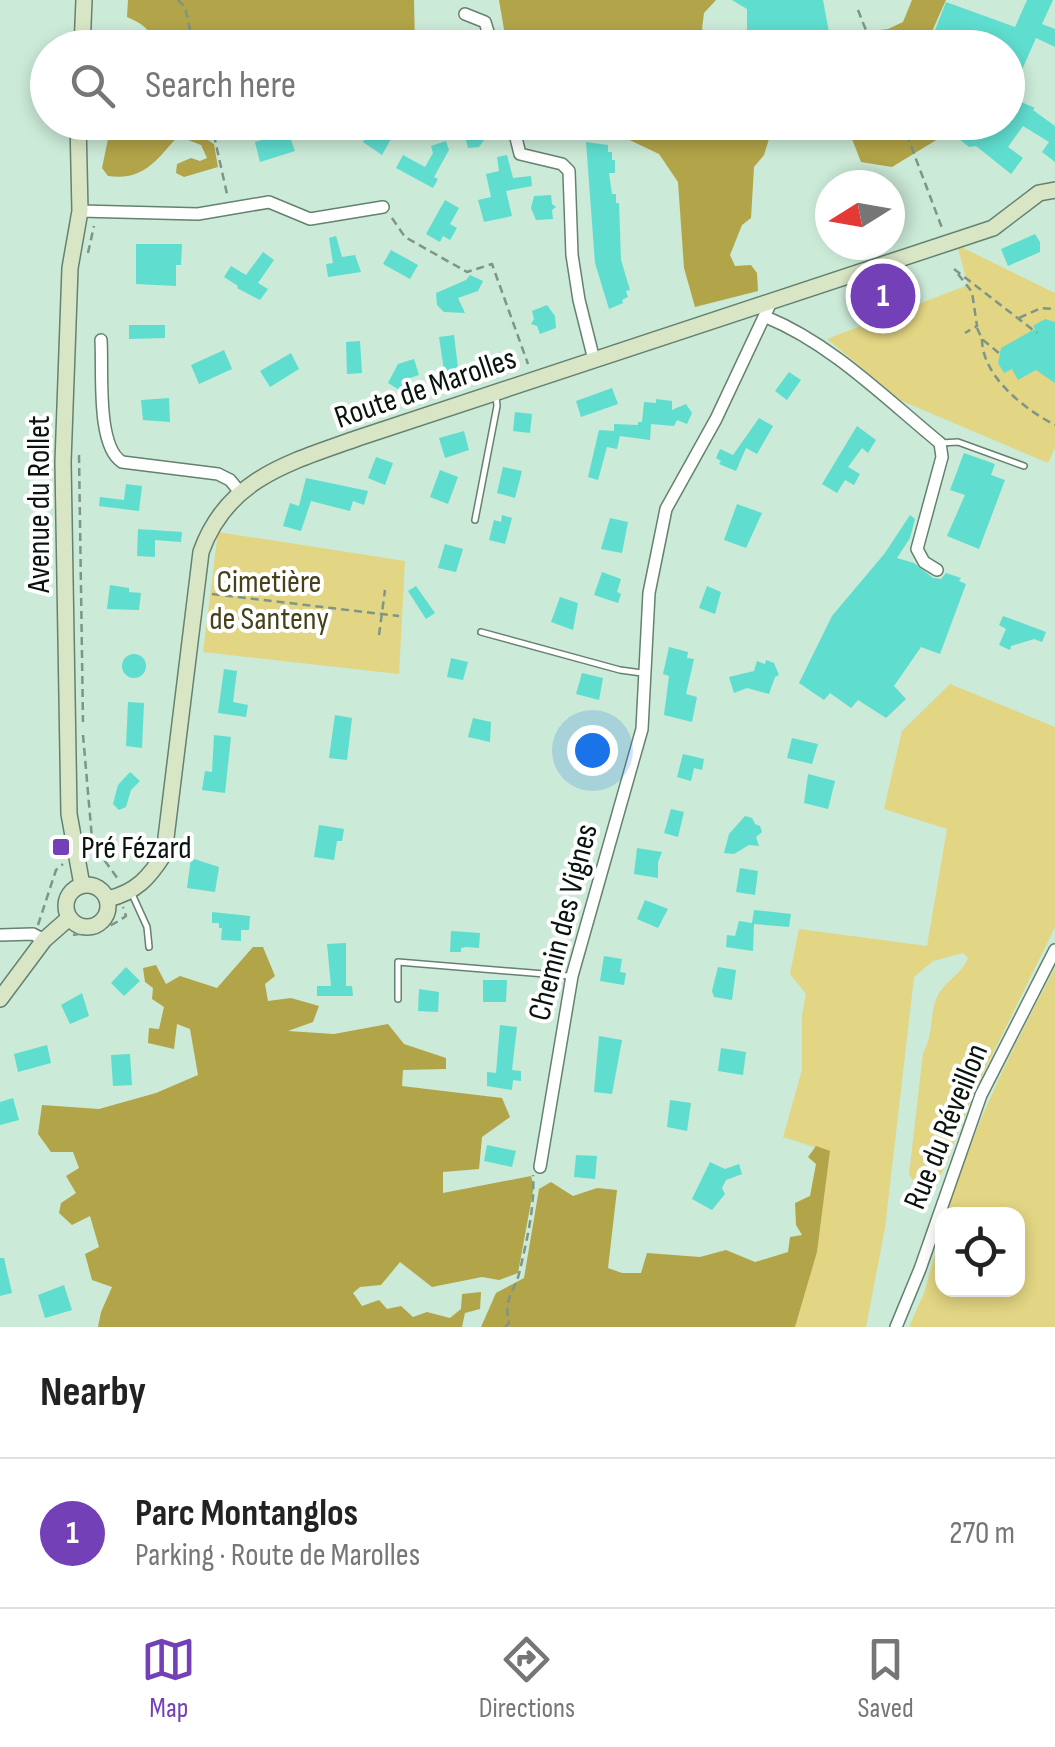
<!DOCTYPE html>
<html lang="en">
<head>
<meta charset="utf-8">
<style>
  :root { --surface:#fff; --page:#f6f6f6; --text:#222; --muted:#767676; --line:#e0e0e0; --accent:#7340b7 }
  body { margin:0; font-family:"Sofia Sans Condensed",sans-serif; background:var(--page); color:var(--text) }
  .controls { position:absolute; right:30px; bottom:30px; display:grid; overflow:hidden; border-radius:20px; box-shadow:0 5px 15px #0003 }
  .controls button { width:90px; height:90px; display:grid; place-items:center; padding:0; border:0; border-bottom:2px solid var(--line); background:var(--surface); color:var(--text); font:50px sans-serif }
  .compass { position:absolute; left:815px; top:170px; width:90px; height:90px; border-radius:50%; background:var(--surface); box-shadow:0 5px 15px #0003; rotate:259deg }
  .you { position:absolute; left:592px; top:750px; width:35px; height:35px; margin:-25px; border:8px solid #fff; border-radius:50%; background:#1a73e8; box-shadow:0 0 0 15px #1a73e833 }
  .badge { display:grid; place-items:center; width:65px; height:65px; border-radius:50%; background:var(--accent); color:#fff; font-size:32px; font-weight:700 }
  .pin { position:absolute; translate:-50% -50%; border:5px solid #fff; box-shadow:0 2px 10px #0006 }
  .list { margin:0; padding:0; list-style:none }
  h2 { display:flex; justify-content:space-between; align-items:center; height:130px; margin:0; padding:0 40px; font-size:42px }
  h2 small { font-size:32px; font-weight:400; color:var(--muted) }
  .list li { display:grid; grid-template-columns:65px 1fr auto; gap:30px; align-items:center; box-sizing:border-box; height:150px; padding:0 40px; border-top:2px solid var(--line) }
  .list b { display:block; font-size:38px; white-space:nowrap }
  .list p { margin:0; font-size:32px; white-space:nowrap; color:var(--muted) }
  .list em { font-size:32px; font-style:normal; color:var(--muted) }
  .icon { flex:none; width:55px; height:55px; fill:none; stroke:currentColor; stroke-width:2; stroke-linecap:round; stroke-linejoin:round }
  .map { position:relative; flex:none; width:1055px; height:1327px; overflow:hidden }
  .search { position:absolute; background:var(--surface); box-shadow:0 5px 15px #0003; left:30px; right:30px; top:30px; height:110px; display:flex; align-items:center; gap:25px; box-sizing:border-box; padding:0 35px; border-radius:55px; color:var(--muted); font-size:38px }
  .sheet { height:280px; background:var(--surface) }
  nav { display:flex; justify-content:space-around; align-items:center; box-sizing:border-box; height:140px; border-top:2px solid var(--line); background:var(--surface); font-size:28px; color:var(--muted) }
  nav a { display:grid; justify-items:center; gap:5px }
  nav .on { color:var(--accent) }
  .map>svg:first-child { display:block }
  .green { fill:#e2d583 }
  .forest { fill:#b2a449 }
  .building { fill:#5fddcf }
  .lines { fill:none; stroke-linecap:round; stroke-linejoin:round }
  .lane-casing { stroke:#658170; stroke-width:8 }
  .street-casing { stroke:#658170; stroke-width:14 }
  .secondary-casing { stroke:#658170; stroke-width:18 }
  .path { stroke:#7e9587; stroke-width:2.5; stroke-dasharray:8 5; stroke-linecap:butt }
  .lane { stroke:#fff; stroke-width:5 }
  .street { stroke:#fff; stroke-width:11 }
  .secondary { stroke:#d9e6c5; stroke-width:15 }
  .poi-dot { fill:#7340b7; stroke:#fff; stroke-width:4 }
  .labels { text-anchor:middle; stroke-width:8; stroke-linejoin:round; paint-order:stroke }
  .street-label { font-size:32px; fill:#09140e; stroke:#fff }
  .park-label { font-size:32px; fill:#47411a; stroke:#fff }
  .poi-label { font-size:32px; fill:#09140e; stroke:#fff; text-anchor:start }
</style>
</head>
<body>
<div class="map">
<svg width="1055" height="1327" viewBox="0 0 1055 1327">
  <rect width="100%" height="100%" fill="#cbead7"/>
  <g class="green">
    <path d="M957,245L1055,293V448L1048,463L902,401L827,339L968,285Z"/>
    <path d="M218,532L405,561L399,674L203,652Z"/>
    <path d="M950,684L1055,727V927L974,1092L944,1169L933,1188L919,1187L909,1175L923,1053C935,1031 929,1014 937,997C945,981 962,974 968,958L963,953L933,961L914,977L885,1228L866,1327H795L817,1252L830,1152L783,1137L802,1070V1015L806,994L790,974L799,929L927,946L947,829L884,809L902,731Z"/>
    <path d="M1055,968V1327H909L924,1293L942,1230V1290H1018V1214H947C972,1128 1013,1047 1055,968Z"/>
  </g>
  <g class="forest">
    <path d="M128,0H414L415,47H152C155,30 140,23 127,17Z"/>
    <path d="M499,0H716L704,13L702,29L719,45L729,47H507Z"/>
    <path d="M912,0H946L925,47H835L846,34L888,29L903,22Z"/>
    <path d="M106,123H204L205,138L214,144L218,167L184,177L176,173L177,164L191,158L200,161L207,158L201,145L178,136C156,161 143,181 108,176L102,168L109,134Z"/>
    <path d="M575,123H774L764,155L754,167L751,218L742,225L730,255L735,266L751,265L757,273L758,291L695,307L684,268L678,182L659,154L619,135L578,136L572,130Z"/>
    <path d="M840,123H936L938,139L892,167L861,162L852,139Z"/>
    <path d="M253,947H263L275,976L265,984L268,1001L291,998L319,1006L313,1022L288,1031L334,1034L388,1024L404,1044L446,1058V1069L403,1070L402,1086L502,1098L510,1117L482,1137L479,1169L443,1172V1193L531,1176L534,1186L518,1273L499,1280L482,1277L432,1287L400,1262L381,1285L360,1287L353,1293L362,1306L379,1300L387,1309L401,1306L413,1317L427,1312L450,1318L461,1309L462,1294L481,1292L480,1309L465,1313L462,1327H98L101,1312L112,1287L92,1280L85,1254L99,1247L90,1216L72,1225L59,1213L61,1203L76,1193L66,1176L79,1168L73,1152H51L38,1134L42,1105L99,1109L156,1093L198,1075L190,1029L177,1024L174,1049L148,1043L149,1028L159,1029L164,1007L152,999L153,988L145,982L143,968L156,965L166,984L180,976L217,988Z"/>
    <path d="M816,1146L830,1151L817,1252L795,1327H481L496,1293L524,1278L539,1189L551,1182L573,1196L597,1188L617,1190L608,1268L622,1273H641L647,1253L700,1257L726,1250L755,1262L788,1252L790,1237L802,1235L796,1225L795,1203L810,1196L816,1164L808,1157Z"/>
  </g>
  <g class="building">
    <path d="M732,0H823L829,32L802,37L747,40V9Z"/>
    <path d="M1027,0H1053L1042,24L1055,29V47L1036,38L1010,97L1035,108L1033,110L1055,126V162L1042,152L1049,142L1023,126L1008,147L1023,158L1011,174L976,146L969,147L938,122H1008V48H928L946,2L1015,27Z"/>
    <path d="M362,122L391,139L382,155L363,142L365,138L356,133Z"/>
    <path d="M480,122L484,140L479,147L468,148L462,124Z"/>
    <path d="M288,132L295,151L260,162L255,142Z"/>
    <path d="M446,141L449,150L434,177L438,179L433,188L396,168L403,155L425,167L433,153L431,146Z"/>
    <path d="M586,142L608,145V152H612V160H615V173H609L612,194H616V203H619L621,260L630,290L626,291L628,297L622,300L623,303L609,309L595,263Z"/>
    <path d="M507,155L513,178L531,176L532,186L506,191L512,216L484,222L478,200L491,197L486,174L499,171L497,157Z"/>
    <path d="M551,195L552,204L556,207L552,210L553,219L536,220L531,208L534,196Z"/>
    <path d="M445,200L459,208L450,224L457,228L450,240L443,236L440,242L426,234Z"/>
    <path d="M1035,234L1040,242V252L1008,266L1001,249Z"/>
    <path d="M336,236L342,257L355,255L361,272L328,277L326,264L333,263L329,238Z"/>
    <path d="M136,244H182L181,265H176V286L136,284Z"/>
    <path d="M391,250L418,265L410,279L383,264Z"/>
    <path d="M263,252L274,260L258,283L268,289L260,300L237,288L238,286L224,277L231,266L246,275Z"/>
    <path d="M470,275L483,281L478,291L458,298L465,313L444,312L437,305L436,293L466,280Z"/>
    <path d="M547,305L555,316L556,328L540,334L537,326L531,324L534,319L532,311Z"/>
    <path d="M1045,319L1055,322V383L1036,370L1018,380L1012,369L1004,373L998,363L1001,348L1035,329L1033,326Z"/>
    <path d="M129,325H165V338L129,339Z"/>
    <path d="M454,335L459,376L445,377L439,337Z"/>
    <path d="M360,341L362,373L347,374L346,342Z"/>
    <path d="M224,350L232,369L199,384L191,365Z"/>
    <path d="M291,353L299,369L270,387L260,371Z"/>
    <path d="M414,359L419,375L407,379L401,391L388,383L398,364Z"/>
    <path d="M789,372L801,380L787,400L775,391Z"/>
    <path d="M612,388L618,404L581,417L576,401Z"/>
    <path d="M169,398L170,422L143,420L141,400Z"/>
    <path d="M656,399L672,401V410L686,404L692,413L687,424L677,420L674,426L651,424L650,440L620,436L617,449L607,447L598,480L588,477L599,430L614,431V424L638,425V422H642L644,402L656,403Z"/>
    <path d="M515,412L532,414L530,433L513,431Z"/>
    <path d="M759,418L773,426L757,454L746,448L736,471L719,464L721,461L716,458L720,449L733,455Z"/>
    <path d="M857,426L876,440L868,453L862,448L848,467L860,474L854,485L845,480L837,493L822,484Z"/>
    <path d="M464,431L469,450L445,458L439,438Z"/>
    <path d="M964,453L995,464L991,475L1005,480L979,549L947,536L965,495L950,490Z"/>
    <path d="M376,457L393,463L385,485L368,478Z"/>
    <path d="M503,467L522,471L515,498L497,493Z"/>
    <path d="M440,470L458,477L448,504L430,497Z"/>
    <path d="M306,478L368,491L364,505L353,501L350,511L311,501L301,531L283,526L290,503L299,506Z"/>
    <path d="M126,484L142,486L139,511L99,506L100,497L124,500Z"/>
    <path d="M737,504L762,513L746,548L724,540Z"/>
    <path d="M502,515L512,518L505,544L489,540L494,520L501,522Z"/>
    <path d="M910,515L915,519L910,538L897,558L914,563L933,578L941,579L946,573L961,578L959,581L966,584L940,654L921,647L894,686L906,699L886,718L858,700L851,708L830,693L824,700L799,683L832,616L885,553Z"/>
    <path d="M610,518L628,522L622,553L601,549Z"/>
    <path d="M138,529L182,532L181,542L155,540V557L137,556Z"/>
    <path d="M445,544L463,549L456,572L438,568Z"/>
    <path d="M602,572L621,579L617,592L621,594L618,603L594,595Z"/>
    <path d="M110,585L129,588V592L141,593L139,610L107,609Z"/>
    <path d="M416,586L435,613L426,619L408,591Z"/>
    <path d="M707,586L721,592L715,614L699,608Z"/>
    <path d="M560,597L578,603L573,630L551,622Z"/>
    <path d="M1003,616L1046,632L1042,642L1034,639L1011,646L1010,650L999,645L1006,629L999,625Z"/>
    <path d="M669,647L688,652L687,658L694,659L686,694L697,697L692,722L664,715L669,676L663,674Z"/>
    <circle cx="134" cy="666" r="12"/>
    <path d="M451,658L468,662L463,680L447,677Z"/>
    <path d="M766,660L774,663L779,675L775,677L769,694L747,688L734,693L729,677L754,671L757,661L765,664Z"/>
    <path d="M224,669L237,671L233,702L248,705L246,717L218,713Z"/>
    <path d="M582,673L603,678L599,700L576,694Z"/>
    <path d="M128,702L144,703L142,748L126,746Z"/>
    <path d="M335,715L352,718L347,760L329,758Z"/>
    <path d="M473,718L491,722L490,742L468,737Z"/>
    <path d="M214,735L231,737L225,793L202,790L205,771L212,772Z"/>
    <path d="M792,738L818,744L812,764L787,758Z"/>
    <path d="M683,754L704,759L702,770L694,768L691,781L677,777Z"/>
    <path d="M130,772L140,781L131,790L126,807L119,810L113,804L118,785Z"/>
    <path d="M808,774L835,781L828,809L804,803Z"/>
    <path d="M671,809L684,812L678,837L664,833Z"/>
    <path d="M745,816L752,818L755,824L760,826L762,832L756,837L759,846L749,845L734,854L724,853L729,834Z"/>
    <path d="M319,825L344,829L342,841H337L334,860L314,857Z"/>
    <path d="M637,848L662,852L658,862V878L634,874Z"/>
    <path d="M191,858L219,867L215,892L187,888Z"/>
    <path d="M740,868L758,871L755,895L736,892Z"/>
    <path d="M645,900L668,909L658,928L637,919Z"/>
    <path d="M754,910L791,914L789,927L754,924L753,951L726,947L727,935L735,936L739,921L752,923Z"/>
    <path d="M212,912L250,916L249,930H241V941L221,940L222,928H219V923H212Z"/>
    <path d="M451,931L480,933L479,948L466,947L461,948V952H450Z"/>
    <path d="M346,943V986H352L353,996H317V986H331L327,944Z"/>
    <path d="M604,956L622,959L620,972L626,973L624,985L600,981Z"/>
    <path d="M126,967L140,981L124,996L111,983Z"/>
    <path d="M718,967L736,970L732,1000L714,997L712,991Z"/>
    <path d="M483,980H507L506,1002H483Z"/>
    <path d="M419,989L439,992L438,1012L418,1011Z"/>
    <path d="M82,993L89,1016L70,1024L61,1005Z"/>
    <path d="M500,1025L517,1027L512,1070L521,1071V1081L513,1080L512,1090L487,1086V1072L496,1073Z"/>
    <path d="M599,1036L622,1040L612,1094L594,1092Z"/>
    <path d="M47,1045L51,1063L18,1072L14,1054Z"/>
    <path d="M721,1048L746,1052L743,1075L718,1071Z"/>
    <path d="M130,1054L132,1085L113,1086L111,1055Z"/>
    <path d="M13,1098L19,1120L0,1125V1102Z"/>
    <path d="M670,1100L691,1103L687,1131L667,1127Z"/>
    <path d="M487,1145L516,1151L512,1167L484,1161Z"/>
    <path d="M576,1155L597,1156L595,1179L574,1177Z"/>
    <path d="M710,1162L725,1169L739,1164L742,1174L726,1180L722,1188L725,1194L712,1210L692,1199Z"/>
    <path d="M0,1258H4L12,1293L0,1296Z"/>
    <path d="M64,1285L72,1310L45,1318L38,1295Z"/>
  </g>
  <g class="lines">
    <defs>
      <g id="lane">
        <path d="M941,443L958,442L1024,466"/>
        <path d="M475,520L497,406L496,395"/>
        <path d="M481,632L620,670L642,673"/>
        <path d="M132,894L147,927L149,947"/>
        <path d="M398,999V962L569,976"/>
      </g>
      <g id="street">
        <path d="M465,14L485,22L493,48"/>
        <path d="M512,122L520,154L562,164L569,171L572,255L579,300L594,360"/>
        <path d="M80,211L198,214L269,202L310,219L383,207"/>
        <path d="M766,317C832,344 885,398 940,443L942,457L917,549L924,562L937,570"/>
        <path d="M101,340C103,370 96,446 122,462L218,474L230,480L239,491"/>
        <path d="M0,935L33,934L44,940"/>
        <path d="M540,1167L572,976L642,729L649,593L666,509L716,419L772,300"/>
        <path d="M896,1327L920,1269L981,1095L1055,950"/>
      </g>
      <g id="secondary">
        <path d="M82,48L84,0"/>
        <path d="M78,122L80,211L70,268L63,462L69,814L82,885"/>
        <circle cx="87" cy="906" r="21"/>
        <path d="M108,899C136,892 149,878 164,854L201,552C227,478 291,462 358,438L993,228L1039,193L1055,190"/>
        <path d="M0,999L44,940L69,918"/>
      </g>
    </defs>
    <use href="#lane" class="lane-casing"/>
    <use href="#street" class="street-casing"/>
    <use href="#secondary" class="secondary-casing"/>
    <g class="path">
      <path d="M178,0L185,7L194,48"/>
      <path d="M858,10L873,48"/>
      <path d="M211,122L227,194"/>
      <path d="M902,122L942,228"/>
      <path d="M392,218L405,237L467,272L492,264L528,364"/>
      <path d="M88,253L94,226"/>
      <path d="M954,269L1037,333"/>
      <path d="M958,274L972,292L977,326L965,333"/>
      <path d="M1019,318L1041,308L1055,309"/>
      <path d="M977,328L982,339L1000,354"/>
      <path d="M982,339C982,376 1024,409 1055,425"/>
      <path d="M79,455L83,722"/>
      <path d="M212,594L399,616"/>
      <path d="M379,635L385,590"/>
      <path d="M83,735L93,850"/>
      <path d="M97,850L118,879"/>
      <path d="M38,925L56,870L63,864"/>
      <path d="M73,935C94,932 108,929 126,916L123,907"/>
      <path d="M505,1327L509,1323C503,1296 515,1293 520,1270C527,1239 535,1207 533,1175"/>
    </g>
    <use href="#lane" class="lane"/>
    <use href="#street" class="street"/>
    <use href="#secondary" class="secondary"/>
  </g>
  <rect class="poi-dot" x="51" y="837" width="20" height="20" rx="5"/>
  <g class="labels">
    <g class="street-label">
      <text transform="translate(425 387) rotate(-19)" y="11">Route de Marolles</text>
      <text transform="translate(38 504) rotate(-90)" y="11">Avenue du Rollet</text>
      <text transform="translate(562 922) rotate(-76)" y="11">Chemin des Vignes</text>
      <text transform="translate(945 1126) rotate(-68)" y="11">Rue du Réveillon</text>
    </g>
    <g class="park-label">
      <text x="269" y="592">Cimetière<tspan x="269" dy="37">de Santeny</tspan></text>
    </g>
    <g class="poi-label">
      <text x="81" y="858">Pré Fézard</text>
    </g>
  </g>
</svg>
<div class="controls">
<button><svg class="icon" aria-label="locate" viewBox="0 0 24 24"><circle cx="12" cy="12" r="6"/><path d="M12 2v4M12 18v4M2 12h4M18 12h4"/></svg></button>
</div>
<svg class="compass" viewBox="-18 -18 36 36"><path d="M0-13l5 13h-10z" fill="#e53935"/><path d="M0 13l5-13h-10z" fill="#767676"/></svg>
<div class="you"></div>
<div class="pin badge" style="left:883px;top:296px">1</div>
<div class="search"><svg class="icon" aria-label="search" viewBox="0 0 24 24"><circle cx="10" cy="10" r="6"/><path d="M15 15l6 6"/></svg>Search here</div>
</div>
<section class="sheet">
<h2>Nearby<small></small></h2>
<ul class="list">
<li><span class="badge">1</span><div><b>Parc Montanglos</b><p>Parking · Route de Marolles</p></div><em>270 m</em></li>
</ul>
</section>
<nav>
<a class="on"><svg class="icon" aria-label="map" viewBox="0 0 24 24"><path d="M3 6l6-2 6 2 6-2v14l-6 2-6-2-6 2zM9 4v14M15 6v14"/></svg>Map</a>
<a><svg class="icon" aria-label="directions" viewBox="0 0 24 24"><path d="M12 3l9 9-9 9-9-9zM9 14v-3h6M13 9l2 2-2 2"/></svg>Directions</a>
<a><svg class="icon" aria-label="saved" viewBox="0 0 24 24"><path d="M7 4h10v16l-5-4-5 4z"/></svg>Saved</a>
</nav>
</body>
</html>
